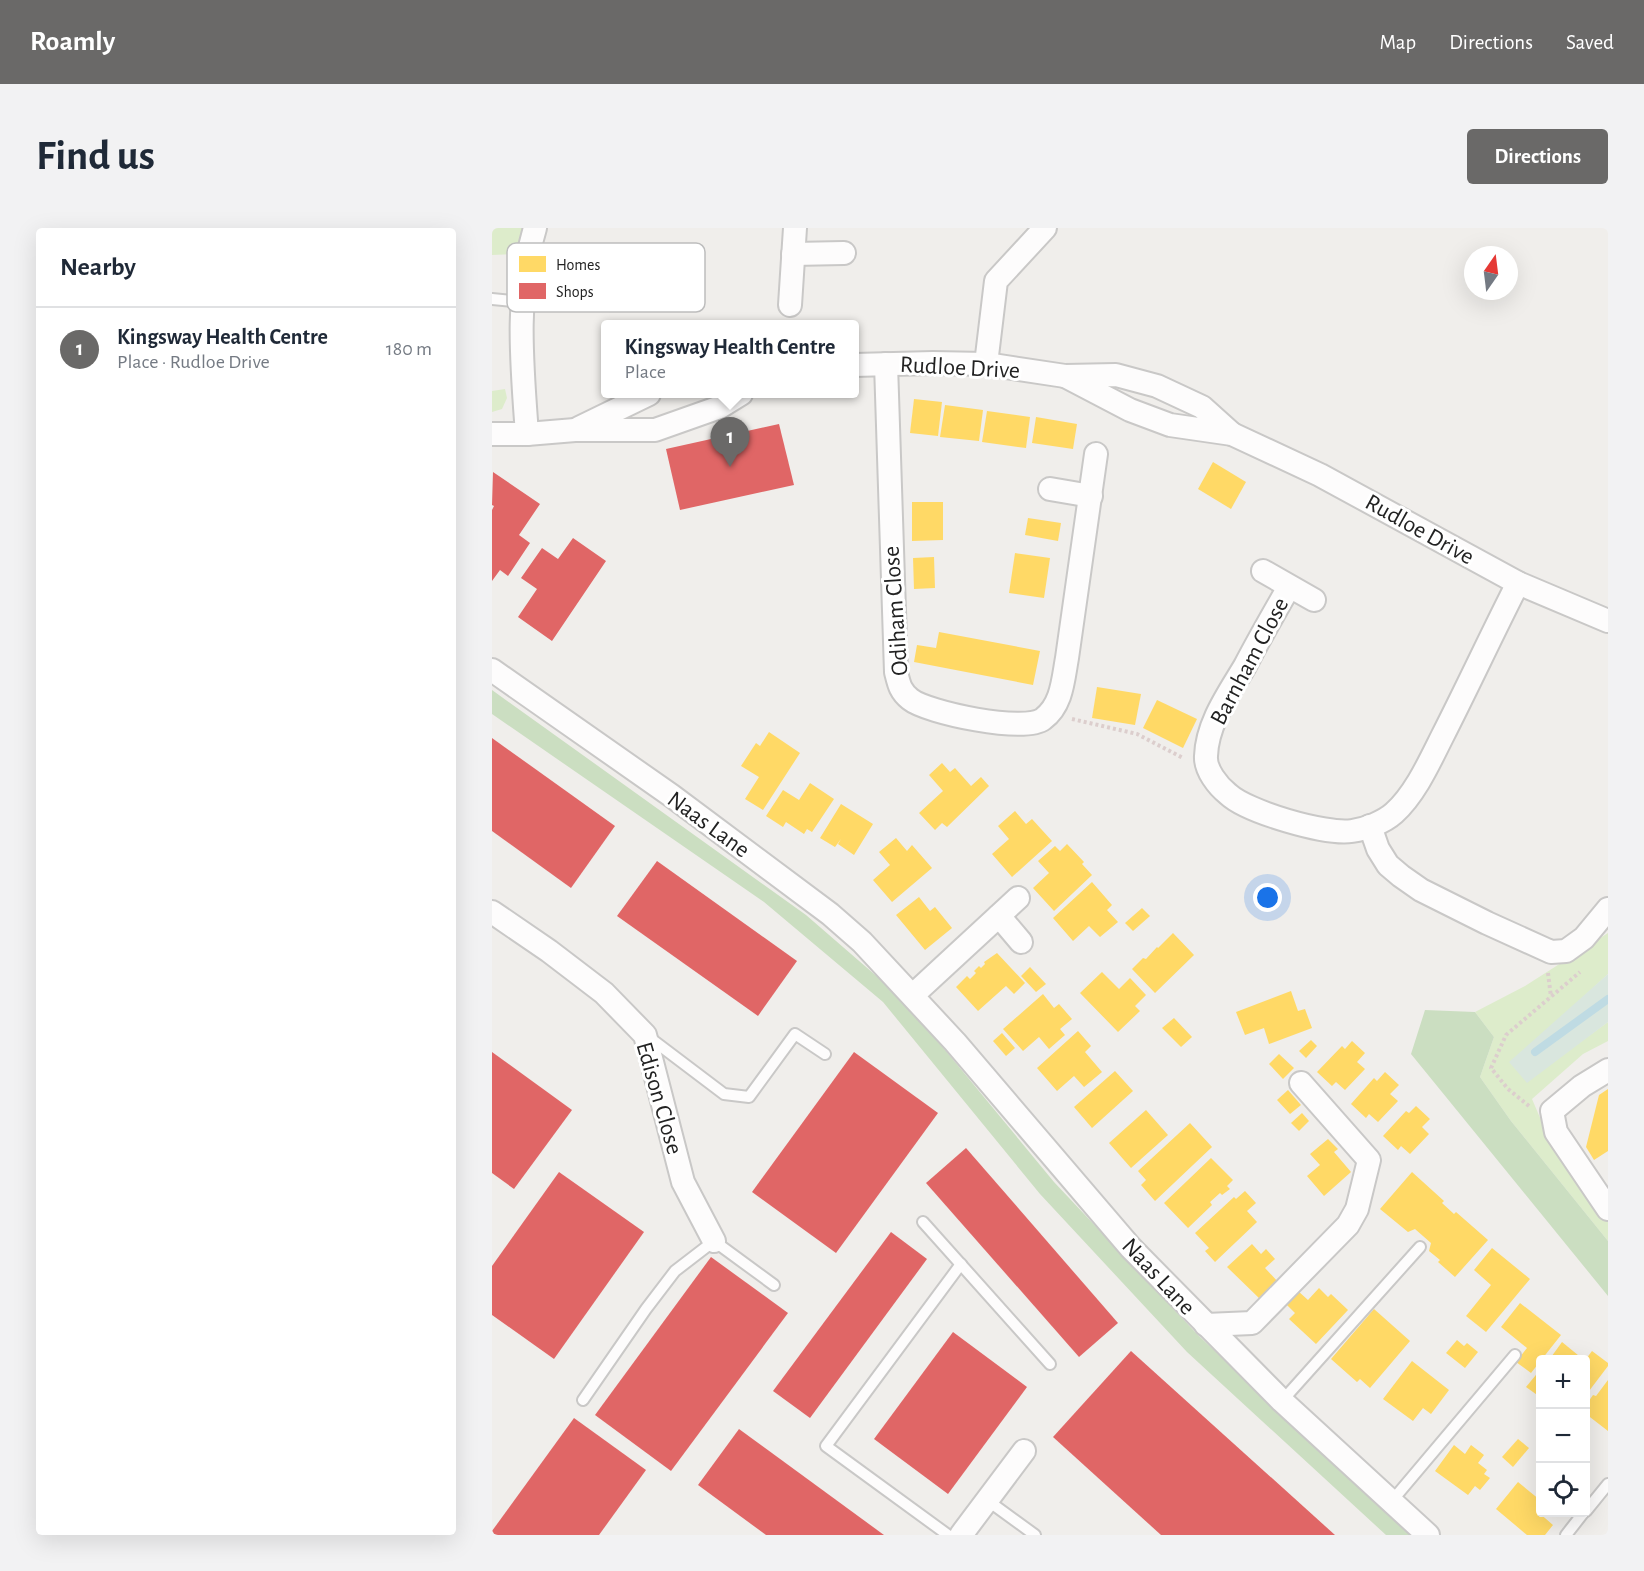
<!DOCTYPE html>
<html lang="en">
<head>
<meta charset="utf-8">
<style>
  :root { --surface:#fff; --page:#f2f2f3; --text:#1f2937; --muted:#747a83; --line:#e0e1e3; --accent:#6a6968 }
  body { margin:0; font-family:"Alegreya Sans",sans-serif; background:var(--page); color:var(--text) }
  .controls { position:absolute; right:18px; bottom:18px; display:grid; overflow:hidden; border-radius:6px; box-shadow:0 6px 24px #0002 }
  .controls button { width:54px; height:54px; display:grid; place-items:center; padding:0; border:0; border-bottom:2px solid var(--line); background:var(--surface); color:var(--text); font:30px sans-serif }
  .compass { position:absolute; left:972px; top:18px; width:54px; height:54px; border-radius:50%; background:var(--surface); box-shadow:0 6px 24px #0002; rotate:14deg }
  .you { position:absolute; left:776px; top:670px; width:21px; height:21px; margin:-15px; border:4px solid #fff; border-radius:50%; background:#1a73e8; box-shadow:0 0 0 9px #1a73e833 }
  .badge { display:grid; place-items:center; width:39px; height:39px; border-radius:50%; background:var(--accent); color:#fff; font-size:20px; font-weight:700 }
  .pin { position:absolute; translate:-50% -50px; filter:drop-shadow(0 2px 3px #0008) }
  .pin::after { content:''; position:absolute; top:32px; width:21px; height:18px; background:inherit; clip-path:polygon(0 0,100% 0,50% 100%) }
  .popup { position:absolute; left:109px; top:92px; width:258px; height:78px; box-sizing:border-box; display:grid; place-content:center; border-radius:6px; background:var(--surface); filter:drop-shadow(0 2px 4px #0005); font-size:20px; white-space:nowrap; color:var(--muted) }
  .popup b { font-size:22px; color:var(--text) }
  .popup::after { content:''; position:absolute; left:50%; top:100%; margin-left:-12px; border:12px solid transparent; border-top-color:var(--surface) }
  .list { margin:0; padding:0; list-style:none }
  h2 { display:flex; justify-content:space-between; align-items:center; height:78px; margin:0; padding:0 24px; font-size:26px }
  h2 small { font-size:20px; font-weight:400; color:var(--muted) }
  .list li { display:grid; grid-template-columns:39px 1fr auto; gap:18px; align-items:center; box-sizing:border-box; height:84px; padding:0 24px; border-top:2px solid var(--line) }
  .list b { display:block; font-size:22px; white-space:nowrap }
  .list p { margin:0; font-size:20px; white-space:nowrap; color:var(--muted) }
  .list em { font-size:20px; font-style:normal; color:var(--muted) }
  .icon { flex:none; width:33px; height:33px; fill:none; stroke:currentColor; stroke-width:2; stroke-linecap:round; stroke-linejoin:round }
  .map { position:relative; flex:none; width:1116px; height:1307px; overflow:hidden; border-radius:6px }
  header { display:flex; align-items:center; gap:36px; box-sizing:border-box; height:84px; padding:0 30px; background:var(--accent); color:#fff }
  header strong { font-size:28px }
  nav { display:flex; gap:33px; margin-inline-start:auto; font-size:21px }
  .intro { display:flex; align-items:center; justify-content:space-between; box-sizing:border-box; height:144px; padding:0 36px }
  h1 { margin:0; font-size:42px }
  .button { padding:15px 27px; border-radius:6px; background:var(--accent); color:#fff; font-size:21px; font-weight:700 }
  main { display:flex; gap:36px; padding:0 36px }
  aside { flex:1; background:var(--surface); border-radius:6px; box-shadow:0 6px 24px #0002 }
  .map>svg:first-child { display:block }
  .grass { fill:#ddeccb }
  .forest { fill:#cbdec1 }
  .wetland { fill:#d9e6de }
  .homes { fill:#ffd966 }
  .shops { fill:#e06666 }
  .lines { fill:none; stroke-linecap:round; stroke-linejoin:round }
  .stream { stroke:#bfdbe3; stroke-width:8 }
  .lane-casing { stroke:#c9c8c7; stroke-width:14 }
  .street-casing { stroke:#c9c8c7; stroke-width:26 }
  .path { stroke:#dccecd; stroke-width:4; stroke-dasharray:3 3; stroke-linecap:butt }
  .lane { stroke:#fdfcfc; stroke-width:10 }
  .street { stroke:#fdfcfc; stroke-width:22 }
  .labels { text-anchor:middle; stroke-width:6; stroke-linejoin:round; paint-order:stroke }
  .street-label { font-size:24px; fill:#222; stroke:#fff }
  .key { fill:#fff; stroke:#bdbdbd; stroke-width:1.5 }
  .key-label { font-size:16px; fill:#222 }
</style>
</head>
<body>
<header>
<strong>Roamly</strong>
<nav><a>Map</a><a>Directions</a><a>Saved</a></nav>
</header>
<div class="intro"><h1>Find us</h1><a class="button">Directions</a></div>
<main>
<aside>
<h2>Nearby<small></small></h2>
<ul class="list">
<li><span class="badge">1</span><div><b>Kingsway Health Centre</b><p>Place · Rudloe Drive</p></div><em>180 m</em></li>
</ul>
</aside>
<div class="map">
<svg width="1116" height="1307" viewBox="0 0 1116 1307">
  <rect width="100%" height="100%" fill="#f0eeeb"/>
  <g class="grass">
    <path d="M0,0H34L25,26L0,27Z"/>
    <path d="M13,161L15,170L10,181L0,184V163Z"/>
    <path d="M1116,705V746L1073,786L1080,820L1116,794V813L1091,826L1040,871L1049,892L1106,981L1116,992V1013L1019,893L988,849L1002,809L983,784L1033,758Z"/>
  </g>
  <g class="forest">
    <path d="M0,462L314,687L411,771L562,954L706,1107L802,1198L926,1307H894L695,1124L548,966L391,774L272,674L0,486Z"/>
    <path d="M933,782L983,784L1002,809L988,849L1019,893L1116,1013V1068L919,826Z"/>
  </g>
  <path class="wetland" d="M1116,746V794L1035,855L1017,834Z"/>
  <g class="homes">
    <path d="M422,171L450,174L446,208L418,205Z"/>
    <path d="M453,177L491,182L487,213L448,209Z"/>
    <path d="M495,183L538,189L534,220L490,214Z"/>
    <path d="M544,189L585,196L581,221L540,215Z"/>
    <path d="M721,234L754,254L739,281L706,261Z"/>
    <path d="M420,274H451V312L420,313Z"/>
    <path d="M536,290L569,295L566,313L533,307Z"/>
    <path d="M523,325L558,330L552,370L517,365Z"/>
    <path d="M442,329L443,360L422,361L421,330Z"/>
    <path d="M447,404L548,423L541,457L422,434L425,417L444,420Z"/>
    <path d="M605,459L649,466L643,497L600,490Z"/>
    <path d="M665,472L705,491L691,520L651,500Z"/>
    <path d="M277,504L308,525L271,582L253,571L267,549L249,538L264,515L268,518Z"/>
    <path d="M450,535L458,544L463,540L479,558L489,549L497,558L455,599L450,595L443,602L427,585L451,563L437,547Z"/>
    <path d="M318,555L342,571L320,604L315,601L312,606L294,594L291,599L274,588L291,562L307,572Z"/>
    <path d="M349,576L381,596L362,627L346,616L349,611L343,619L328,610Z"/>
    <path d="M523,583L534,596L540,591L560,613L520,649L500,626L517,611L506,598Z"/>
    <path d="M404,610L415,623L420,617L440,640L400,674L381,652L398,637L387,624Z"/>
    <path d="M575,616L592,634L590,636L600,647L562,683L541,660L557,645L546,633L563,618L568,623Z"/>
    <path d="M600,654L620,677L615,682L626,694L608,709L597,698L581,713L561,690Z"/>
    <path d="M427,669L438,683L443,679L460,700L433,722L404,687Z"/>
    <path d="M650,680L658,688L641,703L633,695Z"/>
    <path d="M681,705L702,727L663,765L640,741L651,730L654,731L665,719L666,720Z"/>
    <path d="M505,725L533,755L522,766L514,758L486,783L464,759L475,748L478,751L484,745L482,743L487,738L489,740L493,736L492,734Z"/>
    <path d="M538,739L554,756L544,764L529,748Z"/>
    <path d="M610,744L627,761L638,750L654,767L643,778L648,783L626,804L588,765Z"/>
    <path d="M799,763L806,783L813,781L820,800L777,816L772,800L753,807L744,784Z"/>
    <path d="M551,766L562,780L567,776L580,791L568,801L573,807L557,821L547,809L531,823L511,801Z"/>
    <path d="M682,790L700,809L689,819L670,800Z"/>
    <path d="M586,803L599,818L593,824L610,844L592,859L582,848L565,863L545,840Z"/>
    <path d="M510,805L523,820L514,828L501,813Z"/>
    <path d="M819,812L825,818L814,830L807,823Z"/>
    <path d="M860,813L873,825L865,834L873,841L853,862L844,854L840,858L825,844L850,818L853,821Z"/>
    <path d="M787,826L802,840L791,851L777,836Z"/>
    <path d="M623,843L641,863L600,900L582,879Z"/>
    <path d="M893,844L907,857L898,866L906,873L886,894L877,886L874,890L859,876L882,850L885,853Z"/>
    <path d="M1116,861V923L1102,932L1094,919L1107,867Z"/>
    <path d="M796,862L809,877L798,886L785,872Z"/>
    <path d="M924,878L938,891L930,899L937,906L918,926L909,918L906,922L891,908L914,883L917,885Z"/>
    <path d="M654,882L676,907L639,940L617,915Z"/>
    <path d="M810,885L817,893L807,903L799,895Z"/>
    <path d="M698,895L720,919L663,973L649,957L654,952L646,943Z"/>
    <path d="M836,911L846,921L842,924L859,944L832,968L815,948L828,937L818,926Z"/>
    <path d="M719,930L741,952L735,958L738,961L730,967L728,965L718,974L720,977L696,1000L672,975Z"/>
    <path d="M920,944L952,973L950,975L962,986L964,984L996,1012L963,1049L946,1034L948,1032L937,1023L939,1015L923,1001L916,1004L888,981Z"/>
    <path d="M753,963L764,975L755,983L765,994L723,1034L713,1023L717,1020L703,1005L742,969L744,971Z"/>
    <path d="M760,1016L769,1026L774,1021L783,1031L773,1040L787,1055L769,1072L735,1039Z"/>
    <path d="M1000,1020L1038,1051L994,1104L974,1088L999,1057L982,1042Z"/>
    <path d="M827,1060L836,1069L839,1066L856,1082L824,1116L797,1091L803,1085L794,1076L806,1063L816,1072Z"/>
    <path d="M1028,1075L1069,1107L1039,1145L1024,1134L1035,1120L1009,1099Z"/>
    <path d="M882,1081L918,1113L878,1160L868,1151L865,1154L839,1131Z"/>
    <path d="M965,1112L972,1118L975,1115L986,1124L973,1140L954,1125Z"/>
    <path d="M1070,1114L1092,1132H1057Z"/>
    <path d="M1100,1123L1116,1135V1138L1094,1167V1131Z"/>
    <path d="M920,1133L957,1162L939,1186L931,1180L921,1193L891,1171Z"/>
    <path d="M1048,1142V1169L1034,1159Z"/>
    <path d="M1116,1152V1203L1094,1186V1177L1101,1167L1104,1168Z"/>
    <path d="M1026,1211L1037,1220L1021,1239L1010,1229Z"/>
    <path d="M962,1217L973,1226L979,1217L992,1227L986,1235L995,1242L992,1246L998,1250L988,1262L983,1258L976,1267L943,1243Z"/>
    <path d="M1026,1254L1048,1272V1282L1046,1284L1061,1297L1053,1307H1035L1004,1281Z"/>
  </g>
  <g class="shops">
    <path d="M287,196L302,257L188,282L174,221Z"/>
    <path d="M1,244L48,276L27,307L38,315L16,348L8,342L0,353V282L2,278L0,277Z"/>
    <path d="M81,310L114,333L60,413L26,389L45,361L29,350L50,320L66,331Z"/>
    <path d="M0,510L123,598L79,660L0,603Z"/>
    <path d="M165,633L305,733L266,788L125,688Z"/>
    <path d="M0,824L80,882L22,961L0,945Z"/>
    <path d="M362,824L446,885L344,1025L260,964Z"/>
    <path d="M474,920L626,1095L587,1129L434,955Z"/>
    <path d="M67,944L152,1004L62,1131L0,1087V1038Z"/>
    <path d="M399,1004L435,1031L318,1190L281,1163Z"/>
    <path d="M219,1029L296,1085L179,1243L103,1187Z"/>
    <path d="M461,1104L535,1159L456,1266L382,1211Z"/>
    <path d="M639,1123L843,1307H669L561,1209Z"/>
    <path d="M82,1190L154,1242L107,1307H0V1303Z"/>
    <path d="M247,1201L392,1307H274L206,1257Z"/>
  </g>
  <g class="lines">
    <path class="stream" d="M1043,824L1116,771"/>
    <defs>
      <g id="lane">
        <path d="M0,71L30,74"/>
        <path d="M158,810L232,866L257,869L303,806L333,826"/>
        <path d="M431,994L558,1136"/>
        <path d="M91,1172L154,1081L183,1043L222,1013L282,1057"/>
        <path d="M790,1173L928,1019"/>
        <path d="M495,1272L543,1307"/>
        <path d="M899,1274L1023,1127"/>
        <path d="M1094,1283L1116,1256"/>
        <path d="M456,1307L334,1218L469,1036"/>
        <path d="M1074,1307L1092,1284"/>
      </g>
      <g id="street">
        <path d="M301,26L352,25"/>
        <path d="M298,77L303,0"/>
        <path d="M394,136L404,444C407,456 408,463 418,471C435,485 533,505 551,491C570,477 571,452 575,430L604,226"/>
        <path d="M494,136L504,53L553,0"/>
        <path d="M362,137L441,135L494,136L573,148L624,147L665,158L710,179L740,206"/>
        <path d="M573,148L638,182L678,197L740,206L828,247L1026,355L1116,393"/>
        <path d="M87,200L157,166"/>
        <path d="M0,206H35L83,202H163L228,179L249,166"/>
        <path d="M35,206C30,138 23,67 43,0"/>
        <path d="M558,261L599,268"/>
        <path d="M771,343L822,372"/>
        <path d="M797,359C782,385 767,411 753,438C737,465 715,495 714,528C713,542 726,558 736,566C755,584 834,607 860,603C874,601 892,594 902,585C923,566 937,535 950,509C976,458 1000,406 1026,355"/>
        <path d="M0,442L180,568L338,686L370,714L463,814L639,1020L790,1173L936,1307"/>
        <path d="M878,598L886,621L896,637L909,648L929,662L995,695L1059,724L1074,723L1092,710L1116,681"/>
        <path d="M0,684L57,723L112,765L153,807L191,954L222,1013"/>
        <path d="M507,688L529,714"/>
        <path d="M421,767L526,670"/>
        <path d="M1116,842L1090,858L1060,883L1064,904L1116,981"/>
        <path d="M714,1097L760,1095L856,997L865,981L877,932L809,855"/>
        <path d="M469,1307L532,1223"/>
      </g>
    </defs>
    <use href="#lane" class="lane-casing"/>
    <use href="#street" class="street-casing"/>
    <g class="path">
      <path d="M580,491L645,506L691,530"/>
      <path d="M1056,745L1059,769"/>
      <path d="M1037,878L1016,861L999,840L1014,807L1088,744"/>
    </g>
    <use href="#lane" class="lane"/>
    <use href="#street" class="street"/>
  </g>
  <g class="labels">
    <g class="street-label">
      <text transform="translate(468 139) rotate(3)" y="8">Rudloe Drive</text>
      <text transform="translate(928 301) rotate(29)" y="8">Rudloe Drive</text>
      <text transform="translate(403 383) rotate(-94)" y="8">Odiham Close</text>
      <text transform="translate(757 433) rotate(-62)" y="8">Barnham Close</text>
      <text transform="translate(217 596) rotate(36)" y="8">Naas Lane</text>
      <text transform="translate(168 870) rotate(74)" y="8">Edison Close</text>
      <text transform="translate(667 1048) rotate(47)" y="8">Naas Lane</text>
    </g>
  </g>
  <rect x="15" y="15" width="198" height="69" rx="9" class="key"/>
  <rect x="27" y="28" width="27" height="16" fill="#ffd966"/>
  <rect x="27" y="55" width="27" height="16" fill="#e06666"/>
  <g class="key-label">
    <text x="64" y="42">Homes</text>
    <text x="64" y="69">Shops</text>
  </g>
</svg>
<div class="controls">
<button>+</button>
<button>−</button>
<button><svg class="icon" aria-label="locate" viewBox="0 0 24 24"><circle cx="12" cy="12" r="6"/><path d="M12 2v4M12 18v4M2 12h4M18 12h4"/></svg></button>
</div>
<svg class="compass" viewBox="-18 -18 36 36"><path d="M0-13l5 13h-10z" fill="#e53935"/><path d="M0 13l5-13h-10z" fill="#747a83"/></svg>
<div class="you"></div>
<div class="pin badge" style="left:238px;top:239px">1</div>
<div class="popup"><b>Kingsway Health Centre</b>Place</div>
</div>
</main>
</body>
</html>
